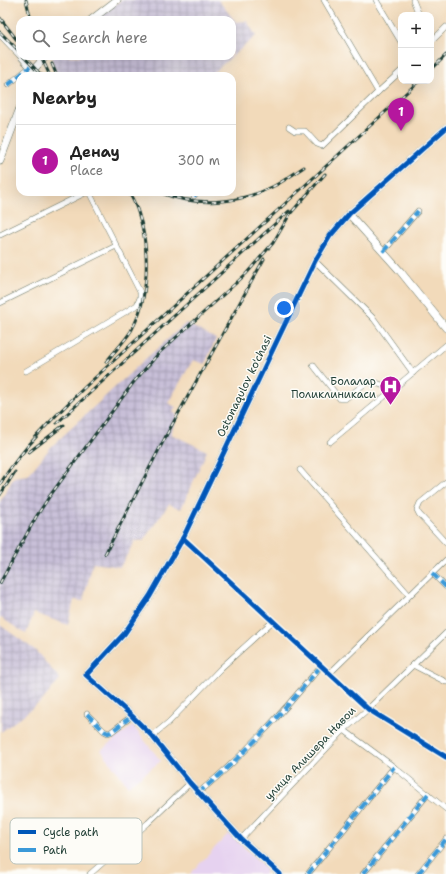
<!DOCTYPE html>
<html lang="en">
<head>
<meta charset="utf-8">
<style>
  :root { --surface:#fff; --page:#f6f6f6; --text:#222; --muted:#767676; --line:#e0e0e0; --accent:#b5179e }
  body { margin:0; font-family:"Shantell Sans",sans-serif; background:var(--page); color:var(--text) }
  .controls { position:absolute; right:12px; top:12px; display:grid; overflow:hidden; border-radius:8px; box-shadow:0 4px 16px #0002 }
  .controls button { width:36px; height:36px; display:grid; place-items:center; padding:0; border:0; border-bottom:1px solid var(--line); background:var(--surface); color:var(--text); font:20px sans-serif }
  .you { position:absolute; left:284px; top:308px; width:14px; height:14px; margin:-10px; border:3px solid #fff; border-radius:50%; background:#1a73e8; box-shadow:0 0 0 6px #1a73e833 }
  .badge { display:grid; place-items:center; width:26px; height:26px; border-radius:50%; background:var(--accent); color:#fff; font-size:13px; font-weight:700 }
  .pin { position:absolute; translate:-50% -33px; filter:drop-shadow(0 1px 2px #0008) }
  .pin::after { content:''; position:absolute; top:21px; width:14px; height:12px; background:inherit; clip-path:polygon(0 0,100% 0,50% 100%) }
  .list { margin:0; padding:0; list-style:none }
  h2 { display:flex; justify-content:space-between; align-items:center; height:52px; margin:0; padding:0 16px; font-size:17px }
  h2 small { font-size:13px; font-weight:400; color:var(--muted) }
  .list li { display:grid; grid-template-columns:26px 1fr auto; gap:12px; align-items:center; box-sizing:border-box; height:72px; padding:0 16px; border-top:1px solid var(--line) }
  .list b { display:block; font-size:15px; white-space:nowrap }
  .list p { margin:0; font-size:13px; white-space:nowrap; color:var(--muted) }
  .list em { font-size:13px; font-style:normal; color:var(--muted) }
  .icon { flex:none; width:22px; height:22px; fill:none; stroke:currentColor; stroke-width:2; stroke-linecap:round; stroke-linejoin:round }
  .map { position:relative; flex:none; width:446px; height:874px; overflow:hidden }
  .search { position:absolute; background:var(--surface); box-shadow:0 4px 16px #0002; left:16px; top:16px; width:220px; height:44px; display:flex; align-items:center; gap:10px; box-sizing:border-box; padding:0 14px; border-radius:12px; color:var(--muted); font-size:15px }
  .panel { position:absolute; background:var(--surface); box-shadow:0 4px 16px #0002; left:16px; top:72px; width:220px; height:124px; border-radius:12px }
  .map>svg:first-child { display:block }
  .built { fill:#e6d2f0 }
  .industrial { fill:url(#industrial-grid) }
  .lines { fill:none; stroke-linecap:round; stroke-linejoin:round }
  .street-casing { stroke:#697463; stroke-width:6 }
  .secondary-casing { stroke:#697463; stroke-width:8 }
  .street { stroke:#fff; stroke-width:5 }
  .secondary { stroke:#fff; stroke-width:7 }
  .rail-casing { stroke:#1f3d34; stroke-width:3 }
  .rail { stroke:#fdfcf7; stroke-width:1.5; stroke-dasharray:4.5; stroke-linecap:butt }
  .quiet { stroke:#3a99d8; stroke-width:4; stroke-dasharray:8 4; stroke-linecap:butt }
  .cycleway-casing { stroke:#fdfcf7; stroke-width:8 }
  .cycleway { stroke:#0057b8; stroke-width:5 }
  .labels { text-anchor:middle; stroke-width:3; stroke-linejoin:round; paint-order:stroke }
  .poi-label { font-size:11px; fill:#1f3d34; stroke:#fdfcf7; text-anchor:end }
  .street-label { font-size:11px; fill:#1f3d34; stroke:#fdfcf7 }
  .key { fill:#fdfcf7; stroke:#bac3bc; stroke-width:1 }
  .key-label { font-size:11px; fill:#1f3d34 }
</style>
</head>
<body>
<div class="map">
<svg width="446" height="874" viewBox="0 0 446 874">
  <defs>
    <pattern id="industrial-grid" width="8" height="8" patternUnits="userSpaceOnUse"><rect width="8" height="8" fill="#c8bfd8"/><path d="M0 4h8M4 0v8" fill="none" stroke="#a29cb0"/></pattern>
  </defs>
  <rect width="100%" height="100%" fill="#fdfcf7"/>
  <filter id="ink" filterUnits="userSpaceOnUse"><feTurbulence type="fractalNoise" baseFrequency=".025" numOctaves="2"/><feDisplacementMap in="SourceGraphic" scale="8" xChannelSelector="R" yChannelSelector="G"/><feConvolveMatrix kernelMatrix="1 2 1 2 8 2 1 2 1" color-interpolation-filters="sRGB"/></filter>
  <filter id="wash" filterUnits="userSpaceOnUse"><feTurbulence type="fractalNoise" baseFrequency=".012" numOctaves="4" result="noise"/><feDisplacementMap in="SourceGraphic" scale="16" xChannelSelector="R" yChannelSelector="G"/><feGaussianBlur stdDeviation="0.9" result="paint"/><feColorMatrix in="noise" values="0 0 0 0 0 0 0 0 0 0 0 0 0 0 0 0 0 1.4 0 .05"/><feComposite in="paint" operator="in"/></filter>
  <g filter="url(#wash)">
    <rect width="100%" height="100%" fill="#f2daba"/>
    <g class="built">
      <path d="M133,726L161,761L128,786L101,750Z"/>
      <path d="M229,833L266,868L265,874H190Z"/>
    </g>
    <g class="industrial">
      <path d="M121,0H218L236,22L247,21L256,36L209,76H58L52,63L53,56H232V20H94Z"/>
      <path d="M186,323L216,339L205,364L193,360L168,403L176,407L173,412L177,415L171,434L207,451L181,509L169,504L143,541H135L120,567L93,563L83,601L74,600L68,625L34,613L26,634L0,617V502L14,477L28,475L51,447L143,361Z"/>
      <path d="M0,625L35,650L60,679L43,700L1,732Z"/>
    </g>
  </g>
  <g filter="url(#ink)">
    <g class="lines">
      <defs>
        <g id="street">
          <path d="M324,0L378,92"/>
          <path d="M376,0L401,42"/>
          <path d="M413,0L419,15"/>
          <path d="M0,35L20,56"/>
          <path d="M431,42L446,27"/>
          <path d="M20,56L37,76"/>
          <path d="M8,85L30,67"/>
          <path d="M289,127L295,131H305L317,144L322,146L378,92L401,71"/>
          <path d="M194,196L197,192"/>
          <path d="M0,235L87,192"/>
          <path d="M383,252L418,211"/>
          <path d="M315,261L374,319L413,373"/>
          <path d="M0,303L116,246"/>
          <path d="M313,365L340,399H345L367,382C376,381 384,386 392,390"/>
          <path d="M26,371L137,305L140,298V292L89,192"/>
          <path d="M330,442L446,345"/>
          <path d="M300,470L409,595"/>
          <path d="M446,482L420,503L417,510L419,514L446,543"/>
          <path d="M183,538L368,709L446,757"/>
          <path d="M432,573L446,587"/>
          <path d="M413,665L446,682"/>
          <path d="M329,674L446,560"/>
          <path d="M87,714L104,731L108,733L111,732L132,716"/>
          <path d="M344,730L394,767L446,809"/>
          <path d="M152,736L169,722L221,668L272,622"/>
          <path d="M198,793C244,756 283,712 320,667"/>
          <path d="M241,839L344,730L368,709L446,633"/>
          <path d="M90,874L148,823L190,783"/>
          <path d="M308,874L394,767"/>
          <path d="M363,874L428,794"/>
          <path d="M418,874L446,839"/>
        </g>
        <g id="secondary">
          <path d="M91,20L117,0"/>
          <path d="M32,76L35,68L46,56"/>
          <path d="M0,161L20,108"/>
          <path d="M349,214L400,271L446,328"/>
          <path d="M280,874L241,839L190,783L152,736L132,716L86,675L124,634L150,596L183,538L315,261L330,236L349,214L446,128"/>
        </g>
      </defs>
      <use href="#street" class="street-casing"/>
      <use href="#secondary" class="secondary-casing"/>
      <use href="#street" class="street"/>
      <use href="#secondary" class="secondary"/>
      <defs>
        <g id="rail">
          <path d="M26,0L31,20"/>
          <path d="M0,18L20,44"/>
          <path d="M0,32L20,52"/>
          <path d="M23,56L42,76"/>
          <path d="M41,56L50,76"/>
          <path d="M52,64L57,76"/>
          <path d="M431,70L446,55"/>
          <path d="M159,192C195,207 238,204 272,187C283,182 293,174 304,167"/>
          <path d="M106,362C114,352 124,342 131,331C150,298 150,247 138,212C136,205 132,198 129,192"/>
          <path d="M57,423L289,211"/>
          <path d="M29,452L64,425"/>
          <path d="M0,484C23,447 55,416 86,386L419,81"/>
          <path d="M0,495L15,472"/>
          <path d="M105,554L167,434L264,259"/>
          <path d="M0,583L36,517L49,497L133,383L159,353L246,274L273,243L290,214L325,174"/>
        </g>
      </defs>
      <use href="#rail" class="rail-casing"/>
      <use href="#rail" class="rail"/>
      <g class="quiet">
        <path d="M8,85L30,67"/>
        <path d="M194,196L197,192"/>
        <path d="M383,252L418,211"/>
        <path d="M432,573L446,587"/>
        <path d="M87,714L104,731L108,733L111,732L132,716"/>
        <path d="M198,793C244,756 283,712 320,667"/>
        <path d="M308,874L394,767"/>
        <path d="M363,874L428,794"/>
        <path d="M418,874L446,839"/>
      </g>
      <defs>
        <g id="cycleway">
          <path d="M183,538L368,709L446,757"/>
          <path d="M280,874L241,839L190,783L152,736L132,716L86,675L124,634L150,596L183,538L315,261L330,236L349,214L446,128"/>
        </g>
      </defs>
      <use href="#cycleway" class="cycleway-casing"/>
      <use href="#cycleway" class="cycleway"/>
    </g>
  </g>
  <defs>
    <symbol id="hospital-pin" viewBox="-11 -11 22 30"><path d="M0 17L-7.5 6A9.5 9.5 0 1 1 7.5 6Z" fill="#b5179e" stroke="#fdfcf7"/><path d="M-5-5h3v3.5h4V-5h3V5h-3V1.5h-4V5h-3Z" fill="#fff"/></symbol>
  </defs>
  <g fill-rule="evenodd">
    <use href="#hospital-pin" x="378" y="374" width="25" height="34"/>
  </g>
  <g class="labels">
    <g class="poi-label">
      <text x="376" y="385">Болалар<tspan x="376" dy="13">Поликлиникаси</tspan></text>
    </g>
    <g class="street-label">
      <text transform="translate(244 386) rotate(-64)" y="4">Ostonaqulov ko'chasi</text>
      <text transform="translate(310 753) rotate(-46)" y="4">улица Алишера Навои</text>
    </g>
  </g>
  <rect x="10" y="818" width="132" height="46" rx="6" class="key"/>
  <rect x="18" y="830" width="18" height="4" fill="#0057b8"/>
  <rect x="18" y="848" width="18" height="4" fill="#3a99d8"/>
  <g class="key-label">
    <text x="43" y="836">Cycle path</text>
    <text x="43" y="854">Path</text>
  </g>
</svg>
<div class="controls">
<button>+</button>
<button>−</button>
</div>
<div class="you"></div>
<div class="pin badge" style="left:401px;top:131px">1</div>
<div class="search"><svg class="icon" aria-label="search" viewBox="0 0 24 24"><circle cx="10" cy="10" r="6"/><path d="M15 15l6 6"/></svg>Search here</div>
<section class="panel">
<h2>Nearby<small></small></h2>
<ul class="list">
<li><span class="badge">1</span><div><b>Денау</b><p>Place</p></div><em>300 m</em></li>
</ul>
</section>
</div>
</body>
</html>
